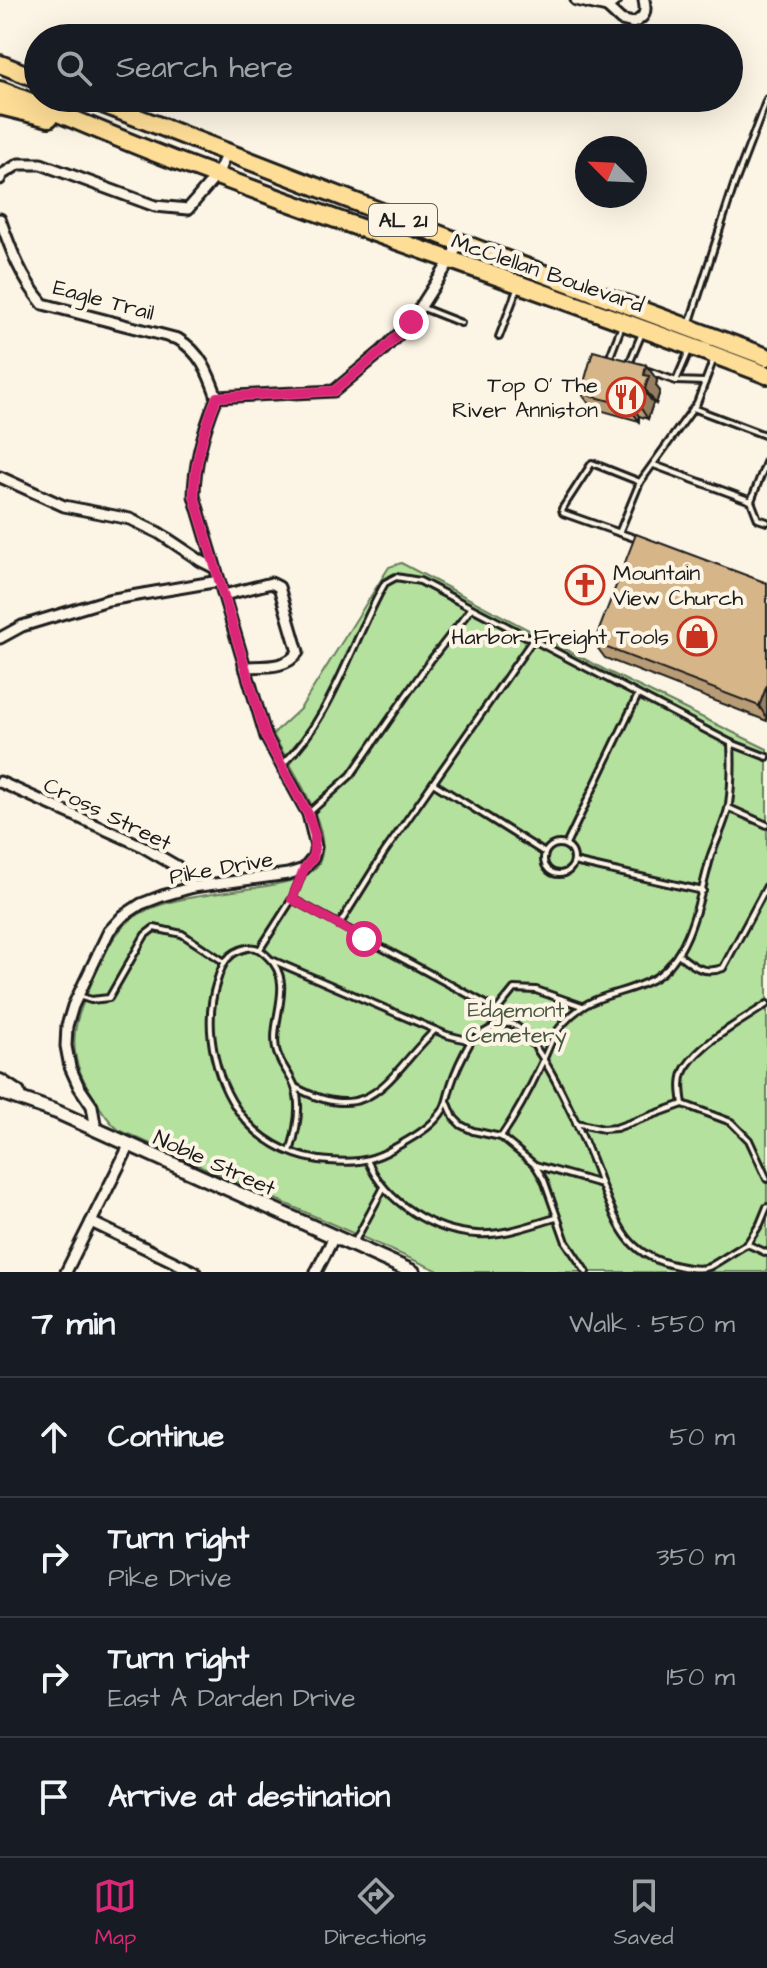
<!DOCTYPE html>
<html lang="en">
<head>
<meta charset="utf-8">
<style>
  :root { --surface:#171b24; --page:#242831; --text:#f1f3f6; --muted:#9ea1a6; --line:#363941; --accent:#db2777 }
  body { margin:0; font-family:"Architects Daughter",sans-serif; background:var(--page); color:var(--text) }
  .compass { position:absolute; left:575px; top:136px; width:72px; height:72px; border-radius:50%; background:var(--surface); box-shadow:0 8px 32px #0002; rotate:294deg }
  .stop { position:absolute; width:24px; height:24px; margin:-18px; border:6px solid #db2777; border-radius:50%; background:#fff }
  .stop.end { background:#db2777; border-color:#fff; box-shadow:0 2px 8px #0008 }
  .list { margin:0; padding:0; list-style:none }
  h2 { display:flex; justify-content:space-between; align-items:center; height:104px; margin:0; padding:0 32px; font-size:34px }
  h2 small { font-size:26px; font-weight:400; color:var(--muted) }
  .list li { display:grid; grid-template-columns:52px 1fr auto; gap:24px; align-items:center; box-sizing:border-box; height:120px; padding:0 32px; border-top:2px solid var(--line) }
  .list b { display:block; font-size:30px; white-space:nowrap }
  .list p { margin:0; font-size:26px; white-space:nowrap; color:var(--muted) }
  .list em { font-size:26px; font-style:normal; color:var(--muted) }
  .icon { flex:none; width:44px; height:44px; fill:none; stroke:currentColor; stroke-width:2; stroke-linecap:round; stroke-linejoin:round }
  .map { position:relative; flex:none; width:767px; height:1272px; overflow:hidden }
  .search { position:absolute; background:var(--surface); box-shadow:0 8px 32px #0002; left:24px; right:24px; top:24px; height:88px; display:flex; align-items:center; gap:20px; box-sizing:border-box; padding:0 28px; border-radius:44px; color:var(--muted); font-size:30px }
  .sheet { height:584px; background:var(--surface) }
  nav { display:flex; justify-content:space-around; align-items:center; box-sizing:border-box; height:112px; border-top:2px solid var(--line); background:var(--surface); font-size:22px; color:var(--muted) }
  nav a { display:grid; justify-items:center; gap:4px }
  nav .on { color:var(--accent) }
  .map>svg:first-child { display:block }
  .green { fill:#b5e19e; stroke:#687e5d; stroke-width:2 }
  .lines { fill:none; stroke-linecap:round; stroke-linejoin:round }
  .lane-casing { stroke:#1c1c1c; stroke-width:10 }
  .street-casing { stroke:#1c1c1c; stroke-width:15 }
  .secondary-casing { stroke:#1c1c1c; stroke-width:18 }
  .highway-casing { stroke:#1c1c1c; stroke-width:22 }
  .lane { stroke:#fcf5e5; stroke-width:4 }
  .street { stroke:#fcf5e5; stroke-width:9 }
  .secondary { stroke:#fcf5e5; stroke-width:12 }
  .highway { stroke:#fedd96; stroke-width:16 }
  .wall { fill:#b89c76; stroke:#1c1c1c; stroke-width:2 }
  .shaded-wall { fill:#967f60; stroke:#1c1c1c; stroke-width:2 }
  .building { fill:#d6b589; stroke:#1c1c1c; stroke-width:2 }
  .route { stroke:#db2777; stroke-width:10 }
  .labels { text-anchor:middle; stroke-width:8; stroke-linejoin:round; paint-order:stroke }
  .shield { fill:#fcf5e5; stroke:#5f5d58; stroke-width:2 }
  .shield-label { font-size:20px; font-weight:bold; fill:#1c1c1c }
  .street-label { font-size:22px; fill:#1c1c1c; stroke:#fcf5e5 }
  .poi-label { font-size:22px; fill:#1c1c1c; stroke:#fcf5e5; text-anchor:end }
  .park-label { font-size:22px; fill:#4a5743; stroke:#fcf5e5 }
</style>
</head>
<body>
<div class="map">
<svg width="767" height="1272" viewBox="0 0 767 1272">
  <rect width="100%" height="100%" fill="#fcf5e5"/>
  <filter id="ink" filterUnits="userSpaceOnUse"><feTurbulence type="fractalNoise" baseFrequency=".0125" numOctaves="2"/><feDisplacementMap in="SourceGraphic" scale="16" xChannelSelector="R" yChannelSelector="G"/><feConvolveMatrix kernelMatrix="1 2 1 2 8 2 1 2 1" color-interpolation-filters="sRGB"/></filter>
  <g filter="url(#ink)">
    <path class="green" d="M401,563L611,673L767,749V1272H441L119,1130C104,1118 79,1077 76,1058C70,1030 81,1007 92,982C101,961 109,940 126,924C168,882 300,899 319,863C336,830 288,764 273,734L300,709L389,567Z"/>
    <g class="lines">
      <defs>
        <g id="lane">
          <path d="M423,308L461,323"/>
          <path d="M690,322L734,185L767,99"/>
          <path d="M499,337L518,287"/>
          <path d="M689,351L676,381L705,382"/>
          <path d="M609,359L621,328"/>
          <path d="M629,364L642,333"/>
          <path d="M648,371L676,381"/>
          <path d="M693,408L767,436"/>
          <path d="M654,465L751,501L758,519L767,522"/>
          <path d="M751,501L767,460"/>
          <path d="M619,533L640,482"/>
          <path d="M637,539L563,513L562,509L592,463L640,482L697,403L713,361"/>
          <path d="M283,764C332,718 352,641 385,583L396,577L420,581L731,743L767,757"/>
          <path d="M433,783L545,853"/>
          <path d="M729,808L767,825"/>
          <path d="M310,812L351,775L430,661L470,610"/>
          <circle cx="559" cy="859" r="15"/>
          <path d="M566,845L638,695"/>
          <path d="M574,862L703,891"/>
          <path d="M292,899L497,1010L508,1023"/>
          <path d="M339,925L384,853L532,641"/>
          <path d="M260,949L292,899L303,871"/>
          <path d="M678,954C693,966 703,975 723,968L767,886"/>
          <path d="M272,960L447,1035L471,1041C482,1034 497,1022 511,1024C539,1030 592,1155 601,1184"/>
          <path d="M79,996L91,1000L109,998L145,935L154,928L182,934L223,961"/>
          <path d="M497,1010L514,989L536,990L582,1006"/>
          <path d="M295,1087C372,1129 387,1076 435,1030"/>
          <path d="M447,1101L454,1118L461,1125L473,1131L501,1137L535,1165L544,1180L566,1242L586,1272"/>
          <path d="M683,1104C681,1092 679,1078 686,1067C704,1040 741,1022 767,1004"/>
          <path d="M576,1123L603,1129L616,1128L683,1104L731,1122L749,1140L767,1179"/>
          <path d="M501,1137C517,1114 530,1089 542,1063C547,1052 551,1039 558,1030C589,990 616,999 653,979C691,958 700,893 711,855C717,838 726,822 729,804C732,783 732,764 731,743"/>
          <path d="M290,1152C296,1133 302,1107 295,1087C290,1073 279,1064 276,1049C270,1018 296,983 268,957C261,950 256,946 247,948C228,952 222,964 217,981C202,1027 215,1087 248,1123C269,1146 299,1159 329,1161C351,1163 367,1162 387,1152C405,1142 429,1130 441,1113C447,1106 448,1094 451,1085C456,1069 463,1055 471,1041"/>
          <path d="M368,1162C386,1202 433,1232 477,1234C503,1236 531,1225 556,1218"/>
          <path d="M535,1165L601,1184C619,1226 626,1256 678,1266C687,1268 701,1270 709,1267C722,1260 734,1251 747,1244L767,1253"/>
          <path d="M354,1243L383,1189"/>
          <path d="M747,1244L760,1224L767,1207"/>
        </g>
        <g id="street">
          <path d="M576,0L607,7"/>
          <path d="M616,0L607,7L621,20L633,23C644,18 647,13 644,0"/>
          <path d="M0,179L1,175L19,164H41L155,206L188,209L217,175L227,153"/>
          <path d="M0,219C11,250 21,278 43,304L178,339C201,353 208,372 217,397"/>
          <path d="M217,397L334,391L382,351L411,322L450,261L459,242"/>
          <path d="M0,477L64,506L130,519L159,533L201,561L215,568"/>
          <path d="M224,595L271,583L279,587L298,652C287,669 263,666 244,667"/>
          <path d="M0,638L22,626L108,600L219,581"/>
          <path d="M0,782L140,845L178,867L193,887"/>
          <path d="M96,1130L92,1106L79,1087L70,1067L66,1046L67,1026L73,1006L109,931L123,916L141,904L162,896L193,887L288,874L304,869L313,858L316,847L308,814L266,737L194,496C194,462 204,429 217,397"/>
          <path d="M91,1222L195,1272"/>
          <path d="M66,1272L129,1146"/>
          <path d="M316,1272L334,1237"/>
        </g>
        <g id="secondary">
          <path d="M0,1081L18,1093"/>
          <path d="M0,1092L57,1112L413,1272"/>
        </g>
        <g id="highway">
          <path d="M0,64L38,79"/>
          <path d="M0,90C58,112 116,138 174,160C371,234 571,300 767,375"/>
          <path d="M87,98L459,242L767,357"/>
          <path d="M0,106L49,118"/>
        </g>
      </defs>
      <use href="#lane" class="lane-casing"/>
      <use href="#street" class="street-casing"/>
      <use href="#secondary" class="secondary-casing"/>
      <use href="#highway" class="highway-casing"/>
      <use href="#lane" class="lane"/>
      <use href="#street" class="street"/>
      <use href="#secondary" class="secondary"/>
      <use href="#highway" class="highway"/>
    </g>
    <g class="wall">
      <path d="M646,365L657,380L656,386L660,391L656,404L653,403L648,419L639,416V421L592,408L581,393Z"/>
      <path d="M767,583V721L605,658L594,643Z"/>
    </g>
    <g class="shaded-wall">
      <path d="M646,365L657,380L656,386L660,391L656,404L645,389L644,375Z"/>
      <path d="M642,388L653,403L648,419L638,404Z"/>
      <path d="M629,401L639,416V421L628,406Z"/>
      <path d="M767,685V718L759,706Z"/>
    </g>
    <g class="building">
      <path d="M593,351L646,365L644,375L649,376L645,389L642,388L638,404L629,401L628,406L581,393Z"/>
      <path d="M636,534L767,583V685L759,706L594,643Z"/>
    </g>
  </g>
  <g class="lines" filter="url(#ink)">
    <path class="route" d="M364,939L292,899L304,869L313,858L315,836L308,814L266,737L194,496C194,462 204,429 217,397L334,391L382,351L411,322"/>
  </g>
  <defs>
    <symbol id="restaurant-ring" viewBox="-11 -11 22 22"><circle r="9.5" fill="#fcf5e5" stroke="#c8321e" stroke-width="1.5"/><path d="M-5-6h1v4h1v-4h1v4h1v-4h1v5L-1.5 .5V6h-2V.5L-5-1ZM5-6V6H3V1.5H1.5Q1.5-4 5-6Z" fill="#c8321e"/></symbol>
    <symbol id="church-ring" viewBox="-11 -11 22 22"><circle r="9.5" fill="#fcf5e5" stroke="#c8321e" stroke-width="1.5"/><path d="M-1.2-6h2.4v3.5h3.3v2.4h-3.3V6h-2.4V-.1h-3.3v-2.4h3.3Z" fill="#c8321e"/></symbol>
    <symbol id="shop-ring" viewBox="-11 -11 22 22"><circle r="9.5" fill="#fcf5e5" stroke="#c8321e" stroke-width="1.5"/><path d="M-5-2.5h2.3a2.7 3.5 0 0 1 5.4 0H5L5.5 6h-11ZM-1.5-2.5h3a1.5 2.3 0 0 0-3 0Z" fill="#c8321e"/></symbol>
  </defs>
  <g fill-rule="evenodd">
    <use href="#restaurant-ring" x="604" y="375" width="44" height="44"/>
    <use href="#church-ring" x="563" y="563" width="44" height="44"/>
    <use href="#shop-ring" x="675" y="614" width="44" height="44"/>
  </g>
  <g class="labels">
    <rect class="shield" x="369" y="204" width="68" height="32" rx="6"/>
    <g class="shield-label">
      <text x="403" y="227">AL 21</text>
    </g>
    <g class="street-label">
      <text transform="translate(548 272) rotate(19)" y="8">McClellan Boulevard</text>
      <text transform="translate(104 299) rotate(15)" y="8">Eagle Trail</text>
      <text transform="translate(108 813) rotate(26)" y="8">Cross Street</text>
      <text transform="translate(221 867) rotate(-10)" y="8">Pike Drive</text>
      <text transform="translate(215 1162) rotate(24)" y="8">Noble Street</text>
    </g>
    <g class="poi-label">
      <text x="598" y="392">Top O' The<tspan x="598" dy="25">River Anniston</tspan></text>
      <text x="613" y="580" text-anchor="start">Mountain<tspan x="613" dy="25">View Church</tspan></text>
      <text x="669" y="644">Harbor Freight Tools</text>
    </g>
    <g class="park-label">
      <text x="516" y="1017">Edgemont<tspan x="516" dy="25">Cemetery</tspan></text>
    </g>
  </g>
</svg>
<svg class="compass" viewBox="-18 -18 36 36"><path d="M0-13l5 13h-10z" fill="#e53935"/><path d="M0 13l5-13h-10z" fill="#9ea1a6"/></svg>
<div class="stop" style="left:364px;top:939px"></div>
<div class="stop end" style="left:411px;top:322px"></div>
<div class="search"><svg class="icon" aria-label="search" viewBox="0 0 24 24"><circle cx="10" cy="10" r="6"/><path d="M15 15l6 6"/></svg>Search here</div>
</div>
<section class="sheet">
<h2>7 min<small>Walk · 550 m</small></h2>
<ul class="list">
<li><svg class="icon" aria-label="ahead" viewBox="0 0 24 24"><path d="M12 20V5M6 11l6-6 6 6"/></svg><div><b>Continue</b></div><em>50 m</em></li>
<li><svg class="icon" aria-label="right" viewBox="0 0 24 24"><path d="M7 20v-9h11M14 6l5 5-5 5"/></svg><div><b>Turn right</b><p>Pike Drive</p></div><em>350 m</em></li>
<li><svg class="icon" aria-label="right" viewBox="0 0 24 24"><path d="M7 20v-9h11M14 6l5 5-5 5"/></svg><div><b>Turn right</b><p>East A Darden Drive</p></div><em>150 m</em></li>
<li><svg class="icon" aria-label="arrive" viewBox="0 0 24 24"><path d="M6 21V4h12l-3 4 3 4H6"/></svg><div><b>Arrive at destination</b></div></li>
</ul>
</section>
<nav>
<a class="on"><svg class="icon" aria-label="map" viewBox="0 0 24 24"><path d="M3 6l6-2 6 2 6-2v14l-6 2-6-2-6 2zM9 4v14M15 6v14"/></svg>Map</a>
<a><svg class="icon" aria-label="directions" viewBox="0 0 24 24"><path d="M12 3l9 9-9 9-9-9zM9 14v-3h6M13 9l2 2-2 2"/></svg>Directions</a>
<a><svg class="icon" aria-label="saved" viewBox="0 0 24 24"><path d="M7 4h10v16l-5-4-5 4z"/></svg>Saved</a>
</nav>
</body>
</html>
